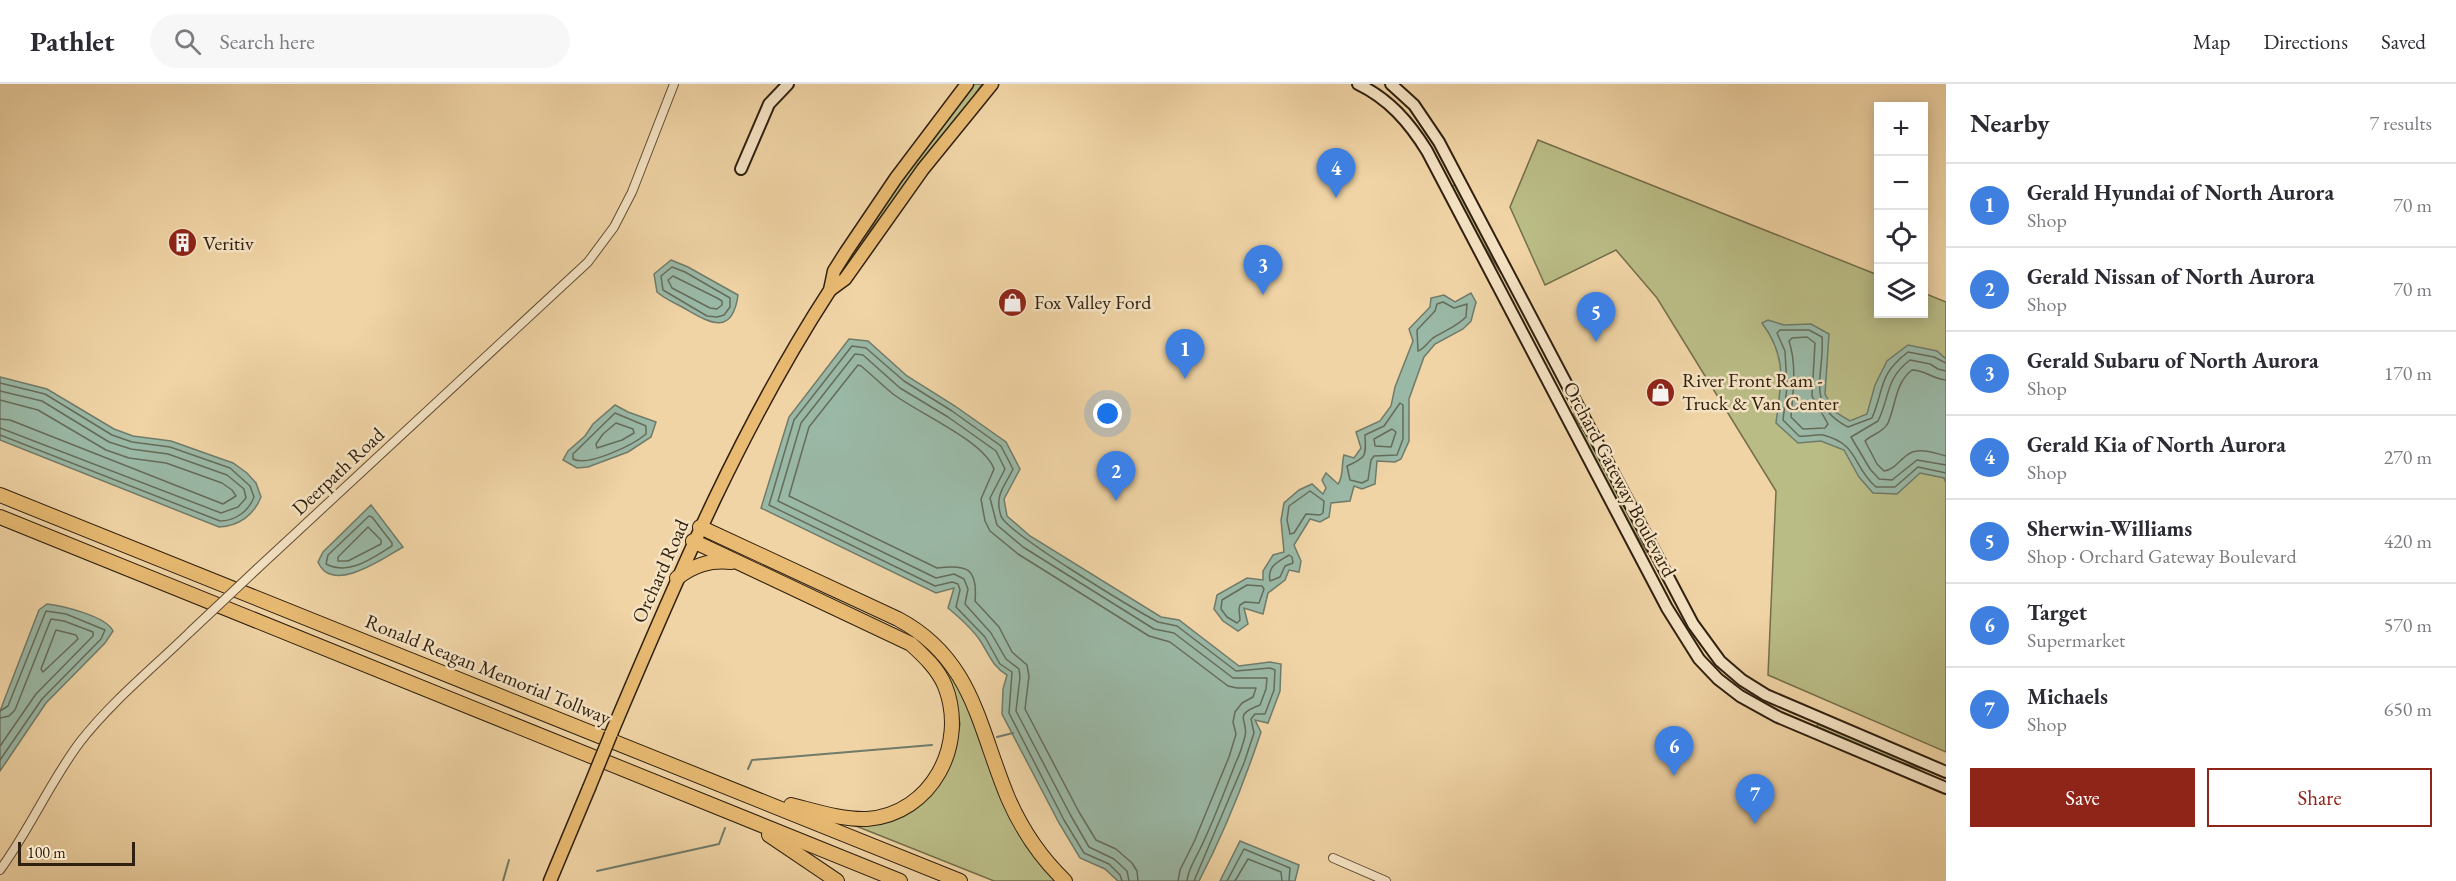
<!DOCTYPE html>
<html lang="en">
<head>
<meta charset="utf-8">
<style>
  :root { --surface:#fff; --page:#f7f7f7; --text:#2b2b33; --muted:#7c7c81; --line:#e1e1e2; --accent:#8f2418 }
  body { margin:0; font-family:"EB Garamond",serif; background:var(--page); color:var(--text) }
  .controls { position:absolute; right:18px; top:18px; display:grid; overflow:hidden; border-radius:0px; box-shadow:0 3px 15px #0003 }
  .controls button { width:54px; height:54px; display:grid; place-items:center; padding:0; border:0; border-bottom:2px solid var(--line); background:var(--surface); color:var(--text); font:30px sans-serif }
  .scale { position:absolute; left:18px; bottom:15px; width:117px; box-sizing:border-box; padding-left:6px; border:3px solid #30200f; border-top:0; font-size:16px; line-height:21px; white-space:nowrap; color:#30200f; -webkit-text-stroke:4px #f5e3c4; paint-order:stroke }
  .you { position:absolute; left:1108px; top:330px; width:21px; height:21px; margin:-15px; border:4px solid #fff; border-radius:50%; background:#1a73e8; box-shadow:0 0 0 9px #1a73e833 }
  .badge { display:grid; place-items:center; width:39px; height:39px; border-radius:50%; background:var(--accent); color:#fff; font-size:20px; font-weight:700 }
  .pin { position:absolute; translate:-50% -50px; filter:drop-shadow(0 2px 3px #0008) }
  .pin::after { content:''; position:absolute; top:32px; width:21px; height:18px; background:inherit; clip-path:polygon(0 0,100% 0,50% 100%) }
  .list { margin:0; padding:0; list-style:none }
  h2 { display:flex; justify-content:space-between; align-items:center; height:78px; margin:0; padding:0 24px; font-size:26px }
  h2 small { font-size:20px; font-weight:400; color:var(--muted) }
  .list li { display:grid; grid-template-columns:39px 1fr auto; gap:18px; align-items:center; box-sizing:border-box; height:84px; padding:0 24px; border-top:2px solid var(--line) }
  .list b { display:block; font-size:22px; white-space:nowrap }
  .list p { margin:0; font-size:20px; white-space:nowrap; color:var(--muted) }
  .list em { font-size:20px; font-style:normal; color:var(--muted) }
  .actions { display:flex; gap:12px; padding:18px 24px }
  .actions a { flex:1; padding:14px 0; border:2px solid var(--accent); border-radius:0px; text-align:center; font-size:21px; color:var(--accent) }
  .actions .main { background:var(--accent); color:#fff }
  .icon { flex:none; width:33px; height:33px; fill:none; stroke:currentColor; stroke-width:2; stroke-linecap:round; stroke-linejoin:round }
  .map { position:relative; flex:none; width:1946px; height:797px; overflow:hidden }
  header { display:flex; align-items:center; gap:36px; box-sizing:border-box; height:84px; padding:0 30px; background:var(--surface); border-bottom:2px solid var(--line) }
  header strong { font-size:28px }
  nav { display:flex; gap:33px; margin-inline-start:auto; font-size:21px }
  .search { width:420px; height:54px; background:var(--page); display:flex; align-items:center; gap:15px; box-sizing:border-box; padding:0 21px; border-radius:33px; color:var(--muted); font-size:22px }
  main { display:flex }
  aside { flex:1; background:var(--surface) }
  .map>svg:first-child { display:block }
  .green { fill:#babc86; stroke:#756e4a; stroke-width:1.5 }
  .water { fill:#9ab8a6; stroke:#707b6a; stroke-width:1.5 }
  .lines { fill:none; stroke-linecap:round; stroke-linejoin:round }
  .shore { stroke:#656c5a; stroke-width:1.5 }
  .stream { stroke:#707b6a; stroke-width:2 }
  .street-casing { stroke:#604d34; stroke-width:10 }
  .secondary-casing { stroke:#30200f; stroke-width:14 }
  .primary-casing { stroke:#30200f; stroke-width:15 }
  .highway-casing { stroke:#30200f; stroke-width:16 }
  .street { stroke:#f5e3c4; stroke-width:8 }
  .secondary { stroke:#f5e3c4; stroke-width:10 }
  .primary { stroke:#e8ba72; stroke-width:12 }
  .highway { stroke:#e8ba72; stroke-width:14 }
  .street-bridge-casing { stroke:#604d34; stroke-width:10; stroke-linecap:butt }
  .primary-bridge-casing { stroke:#30200f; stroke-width:15; stroke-linecap:butt }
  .street-bridge { stroke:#f5e3c4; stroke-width:8 }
  .primary-bridge { stroke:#e8ba72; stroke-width:12 }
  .labels { text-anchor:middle; stroke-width:5; stroke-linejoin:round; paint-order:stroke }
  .poi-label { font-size:20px; fill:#30200f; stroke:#f5e3c4; text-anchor:start }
  .street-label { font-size:20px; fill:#30200f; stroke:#f5e3c4 }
</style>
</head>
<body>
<header>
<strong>Pathlet</strong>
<div class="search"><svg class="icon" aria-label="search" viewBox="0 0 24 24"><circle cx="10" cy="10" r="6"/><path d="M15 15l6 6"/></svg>Search here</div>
<nav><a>Map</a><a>Directions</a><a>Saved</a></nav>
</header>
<main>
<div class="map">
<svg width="1946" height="797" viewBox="0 0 1946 797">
  <rect width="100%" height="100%" fill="#f0d4a5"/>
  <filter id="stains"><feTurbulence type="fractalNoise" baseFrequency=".00333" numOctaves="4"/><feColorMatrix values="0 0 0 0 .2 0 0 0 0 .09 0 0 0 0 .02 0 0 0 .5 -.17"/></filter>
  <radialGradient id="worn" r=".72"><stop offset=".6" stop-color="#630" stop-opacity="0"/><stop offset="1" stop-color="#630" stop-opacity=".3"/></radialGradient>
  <g class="green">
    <path d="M973,0H982L965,26L873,143L839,197L835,194L949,29Z"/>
    <path d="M1538,56L1878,191V230H1924V209L1946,218V668L1768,591L1776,407L1657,214L1616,166L1545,201L1510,123Z"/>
    <path d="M1456,100L1502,188L1501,189L1474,146L1451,103Z"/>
    <path d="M1573,330L1595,365L1650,467L1647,468L1625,433L1571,331Z"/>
    <path d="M947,582L965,614L996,700L1057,797H994L856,742L875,739L947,686L954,669L960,640L954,607L944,584Z"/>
    <path d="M1818,640L1927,684L1926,686L1886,674L1816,644Z"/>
  </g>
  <g class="water">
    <path d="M671,176L688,183L738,211C732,255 707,237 682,223C673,218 665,215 657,208L654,190Z"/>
    <path d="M1471,209L1476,218L1471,237L1463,245L1435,260L1424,273L1409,315V357L1401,375L1395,378L1377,377L1375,400L1362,405L1354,402L1350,417L1331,419L1329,433L1320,438L1310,435L1294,461L1301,477L1299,488L1289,486L1285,496L1268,509L1263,530L1244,524L1248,540L1238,547L1223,537L1214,525L1217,511L1247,494L1263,496V487L1273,471L1284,468L1281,436L1284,419L1299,406L1312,400L1323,410L1326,404L1322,396L1326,389L1338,400C1344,392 1341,381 1344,371L1354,374L1361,364L1356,348L1380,337L1391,322L1395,303L1413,257L1409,245L1430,223L1431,214L1444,211L1455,218Z"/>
    <path d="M1768,236L1784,241L1811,240L1829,250L1825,310L1835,328L1850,337L1867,330L1875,301L1887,277L1908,261L1937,267L1946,275V399L1944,394L1920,389L1897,410L1873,409L1859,393L1844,366L1821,357L1798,359L1776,339C1781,299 1788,274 1762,239Z"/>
    <path d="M849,255L868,257L907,292L955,322L1006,358L1020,385L1004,415L1007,432L1030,452L1161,533L1179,536L1239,582L1270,578L1281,580L1280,607L1268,639L1255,636L1261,648C1244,699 1224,749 1199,797H1118L1105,785L1080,774L1059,739L1002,630L1003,605L1007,591C993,583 990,572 981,558C973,545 960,534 948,524L954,504L936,509L761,424L789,333Z"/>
    <path d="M0,293L47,305L114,345L133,352L171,357L233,379L247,389L256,399L261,413C254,431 239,442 219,443L0,356Z"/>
    <path d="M615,321L628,328L656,338L651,353L628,368L588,383L577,384L563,376L568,367L585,352L593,340Z"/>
    <path d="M371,421L403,463C384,474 332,511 318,478L323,468Z"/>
    <path d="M47,520C63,522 106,532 113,547L105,559L46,619L0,687V627L39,526Z"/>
    <path d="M1240,757L1299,781L1295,797H1220Z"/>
  </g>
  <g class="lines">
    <g class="shore">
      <path d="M672,183L685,188L730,214V223L724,231L717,233L707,232L663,206L661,192Z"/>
      <path d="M673,192L717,214L722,217V221L717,225L710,224L672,204L668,196Z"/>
      <path d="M1443,218L1454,224L1467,220L1466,233C1456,243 1444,247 1433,254C1427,259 1424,265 1418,267L1417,246L1435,227L1437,220Z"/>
      <path d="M1807,253L1815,259L1812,312L1828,340L1825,344L1803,345L1791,333C1793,308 1797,281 1789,257L1792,254Z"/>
      <path d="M1946,279L1934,273L1908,268C1878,291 1885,303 1872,334L1848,343C1804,320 1825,292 1822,253L1809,246H1780L1777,249L1785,267L1787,303L1783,336L1799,352C1807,353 1816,350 1823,351C1859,360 1852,382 1876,403H1895L1918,383L1946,389"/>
      <path d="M1946,287L1938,285L1930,280L1910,276C1885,295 1890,313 1878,337L1851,353L1870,385L1879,395L1892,396L1917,376L1946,381"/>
      <path d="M1946,296C1933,295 1925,286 1912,286C1895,299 1896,321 1888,339C1883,349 1872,350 1865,357L1877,380L1884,387C1897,386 1903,368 1917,367C1926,365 1937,370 1946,372"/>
      <path d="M0,299L45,310L112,351L132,358L170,363L230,384L250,402L254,413C249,427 235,437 220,437L0,351"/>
      <path d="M0,307L42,317L109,358L131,365L168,370L227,391L244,405L246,414L238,423L221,429L0,344"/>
      <path d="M0,316L38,326L106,366L129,374L166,379L222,399L232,406L236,412L223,420L10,336L0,335"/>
      <path d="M1400,319L1403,321V355L1397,371L1374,372L1371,376L1368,396L1362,399L1350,396L1347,382C1367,373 1366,372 1365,351L1384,342Z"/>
      <path d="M615,329L646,342V350C633,361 588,383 573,375V370Z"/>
      <path d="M616,339L633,345L634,349L622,356L597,364L596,360L603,350Z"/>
      <path d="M1392,345L1396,348L1391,363L1375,362L1374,355Z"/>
      <path d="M1310,407L1324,417L1323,429L1320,431L1306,430L1294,449L1290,450L1287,436L1289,422Z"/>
      <path d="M369,432L372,433L392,459V462C372,474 349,492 326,480L328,471Z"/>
      <path d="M368,443L381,456V460L348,477H338V473Z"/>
      <path d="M1289,471L1292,473L1293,479L1285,482L1280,493L1270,497C1267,482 1278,478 1289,471Z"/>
      <path d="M1247,501L1262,502L1264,505L1259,519L1245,518L1240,521L1239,525L1240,536L1237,539L1227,533L1221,525L1222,516Z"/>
      <path d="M56,546L76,551L78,555L43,588L41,585Z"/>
      <path d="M0,627L8,622L46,527L66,530L105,546L101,555L42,615L0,676"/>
      <path d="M0,634L9,632L15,626L51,535L64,537L93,548V552L36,610L0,662"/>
      <path d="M1122,797L1120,791L1109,780L1084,769L1064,736L1009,629L1012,588L1000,580L985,553L956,523L960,506L958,500L952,498L935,502L769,421L794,336L852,262L866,264L904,297L952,327L1001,362L1013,385C1005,402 994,411 1001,432C1007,449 1134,525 1158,538L1177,542L1236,587L1270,584L1275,586L1274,606L1265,630H1255L1251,635L1254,649L1244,679L1194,797"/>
      <path d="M1129,797L1127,787L1114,775L1089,763L1071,732L1016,627L1020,593L1019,585L1006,575L991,549L965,520L968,505L964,495L954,490L936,494L778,417L801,339L855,270L863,271L900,304L948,333L996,367L1005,385L990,414L997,441L1023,463L1154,545L1174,549L1233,594H1267L1266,605L1260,621C1231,632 1249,635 1245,652C1243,660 1240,670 1236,678C1225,706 1214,736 1201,763C1196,774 1188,785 1187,797"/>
      <path d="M1138,797L1137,787L1132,779L1116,765L1096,756L1079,728L1025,625L1029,592L1027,581L1012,568L999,543L975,517C978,484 967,480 937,484L789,412L809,343L858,281L861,282C872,291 882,301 893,310C918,329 984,357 994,385L981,415L985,437L990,447L1018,470L1149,552L1170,558L1228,602L1237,604H1256L1253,613L1242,619L1235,628L1233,638L1236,650L1229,673L1194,758L1180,786L1178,797"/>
      <path d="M1227,797L1244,765L1290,784L1289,797"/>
      <path d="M1235,797L1248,775L1281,788L1282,797"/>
    </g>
    <g class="stream">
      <path d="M997,653L1013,649"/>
      <path d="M748,685L752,676L932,661"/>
      <path d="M597,787L719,760L725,744"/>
      <path d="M503,797L509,776"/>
    </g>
    <defs>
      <g id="street">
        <path d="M258,484L588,178L614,143L632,108L674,0"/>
        <path d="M1333,774L1386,797"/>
        <path d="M0,786C30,745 50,698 80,658C112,617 153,584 190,548"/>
      </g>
      <g id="secondary">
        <path d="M1358,0C1389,15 1409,38 1427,67L1667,524L1699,575L1718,595L1740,612L1778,633L1946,704"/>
        <path d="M1391,0L1414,21L1439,58L1693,540L1720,577L1742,596L1766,611L1946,688"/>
        <path d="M741,85L769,20L788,0"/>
      </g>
      <g id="primary">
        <path d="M830,206L845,195L923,85L992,0"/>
        <path d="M611,650C676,497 739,346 830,206L834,187L846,168L896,94L967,0"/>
        <path d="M550,797L589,704"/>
      </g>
      <g id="highway">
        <path d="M0,411L960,797"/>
        <path d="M0,433L900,797"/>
        <path d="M700,443L898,535C973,575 978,642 1008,714C1021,744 1041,774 1065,797"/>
        <path d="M693,457L911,560C925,573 938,585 945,602C968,660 932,730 867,735C842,736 815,727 791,721"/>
        <path d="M677,494C694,481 710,476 731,478"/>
        <path d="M769,751L837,797"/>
      </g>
    </defs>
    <use href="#street" class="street-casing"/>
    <use href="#secondary" class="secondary-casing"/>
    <use href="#primary" class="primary-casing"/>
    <use href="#highway" class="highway-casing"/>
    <use href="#street" class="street"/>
    <use href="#secondary" class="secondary"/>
    <use href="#primary" class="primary"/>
    <use href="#highway" class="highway"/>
    <defs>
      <path id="street-bridge" d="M190,548L258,484"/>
      <path id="primary-bridge" d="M589,704L611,650"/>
    </defs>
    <use href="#street-bridge" class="street-bridge-casing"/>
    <use href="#primary-bridge" class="primary-bridge-casing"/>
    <use href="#street-bridge" class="street-bridge"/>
    <use href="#primary-bridge" class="primary-bridge"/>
  </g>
  <defs>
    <symbol id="building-disc" viewBox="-11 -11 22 22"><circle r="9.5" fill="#8f2418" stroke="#f5e3c4"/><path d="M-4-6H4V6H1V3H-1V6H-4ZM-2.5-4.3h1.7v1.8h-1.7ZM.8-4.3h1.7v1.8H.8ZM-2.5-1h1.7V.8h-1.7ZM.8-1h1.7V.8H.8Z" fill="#fff"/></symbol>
    <symbol id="shop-disc" viewBox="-11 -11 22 22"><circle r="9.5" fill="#8f2418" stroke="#f5e3c4"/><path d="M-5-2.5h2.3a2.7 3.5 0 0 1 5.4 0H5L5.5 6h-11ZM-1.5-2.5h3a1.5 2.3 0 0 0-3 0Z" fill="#fff"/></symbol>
  </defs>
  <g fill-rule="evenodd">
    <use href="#building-disc" x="166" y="142" width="33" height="33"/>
    <use href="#shop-disc" x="996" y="202" width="33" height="33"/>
    <use href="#shop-disc" x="1644" y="292" width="33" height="33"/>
  </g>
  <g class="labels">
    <g class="poi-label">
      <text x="203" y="166">Veritiv</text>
      <text x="1034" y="225">Fox Valley Ford</text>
      <text x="1682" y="303">River Front Ram -<tspan x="1682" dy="23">Truck &amp; Van Center</tspan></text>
    </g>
    <g class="street-label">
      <text transform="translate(338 387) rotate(-43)" y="7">Deerpath Road</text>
      <text transform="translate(1620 395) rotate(62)" y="7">Orchard Gateway Boulevard</text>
      <text transform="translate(660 487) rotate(-66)" y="7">Orchard Road</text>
      <text transform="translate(488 585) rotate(22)" y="7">Ronald Reagan Memorial Tollway</text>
    </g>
  </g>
  <rect width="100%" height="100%" filter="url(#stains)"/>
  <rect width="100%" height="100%" fill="url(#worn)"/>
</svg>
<div class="controls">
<button>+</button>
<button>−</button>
<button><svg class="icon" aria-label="locate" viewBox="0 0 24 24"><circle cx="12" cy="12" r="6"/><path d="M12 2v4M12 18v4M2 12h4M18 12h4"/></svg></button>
<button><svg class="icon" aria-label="layers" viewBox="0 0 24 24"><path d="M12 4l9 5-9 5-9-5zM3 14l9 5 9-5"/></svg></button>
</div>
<div class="scale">100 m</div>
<div class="you"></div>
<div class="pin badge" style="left:1185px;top:295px;background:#3f7fe0">1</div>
<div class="pin badge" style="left:1116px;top:417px;background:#3f7fe0">2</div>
<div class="pin badge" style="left:1263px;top:211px;background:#3f7fe0">3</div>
<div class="pin badge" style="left:1336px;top:114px;background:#3f7fe0">4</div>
<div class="pin badge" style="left:1596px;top:258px;background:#3f7fe0">5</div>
<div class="pin badge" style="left:1674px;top:692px;background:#3f7fe0">6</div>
<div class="pin badge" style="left:1755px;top:740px;background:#3f7fe0">7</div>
</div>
<aside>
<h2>Nearby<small>7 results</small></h2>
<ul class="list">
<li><span class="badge" style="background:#3f7fe0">1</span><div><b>Gerald Hyundai of North Aurora</b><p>Shop</p></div><em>70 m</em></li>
<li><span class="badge" style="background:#3f7fe0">2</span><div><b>Gerald Nissan of North Aurora</b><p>Shop</p></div><em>70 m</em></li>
<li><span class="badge" style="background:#3f7fe0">3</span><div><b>Gerald Subaru of North Aurora</b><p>Shop</p></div><em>170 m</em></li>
<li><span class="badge" style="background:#3f7fe0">4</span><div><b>Gerald Kia of North Aurora</b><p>Shop</p></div><em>270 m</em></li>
<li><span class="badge" style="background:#3f7fe0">5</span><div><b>Sherwin-Williams</b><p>Shop · Orchard Gateway Boulevard</p></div><em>420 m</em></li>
<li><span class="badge" style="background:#3f7fe0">6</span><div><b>Target</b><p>Supermarket</p></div><em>570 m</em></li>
<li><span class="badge" style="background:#3f7fe0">7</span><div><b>Michaels</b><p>Shop</p></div><em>650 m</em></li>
</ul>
<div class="actions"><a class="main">Save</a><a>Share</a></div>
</aside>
</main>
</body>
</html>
